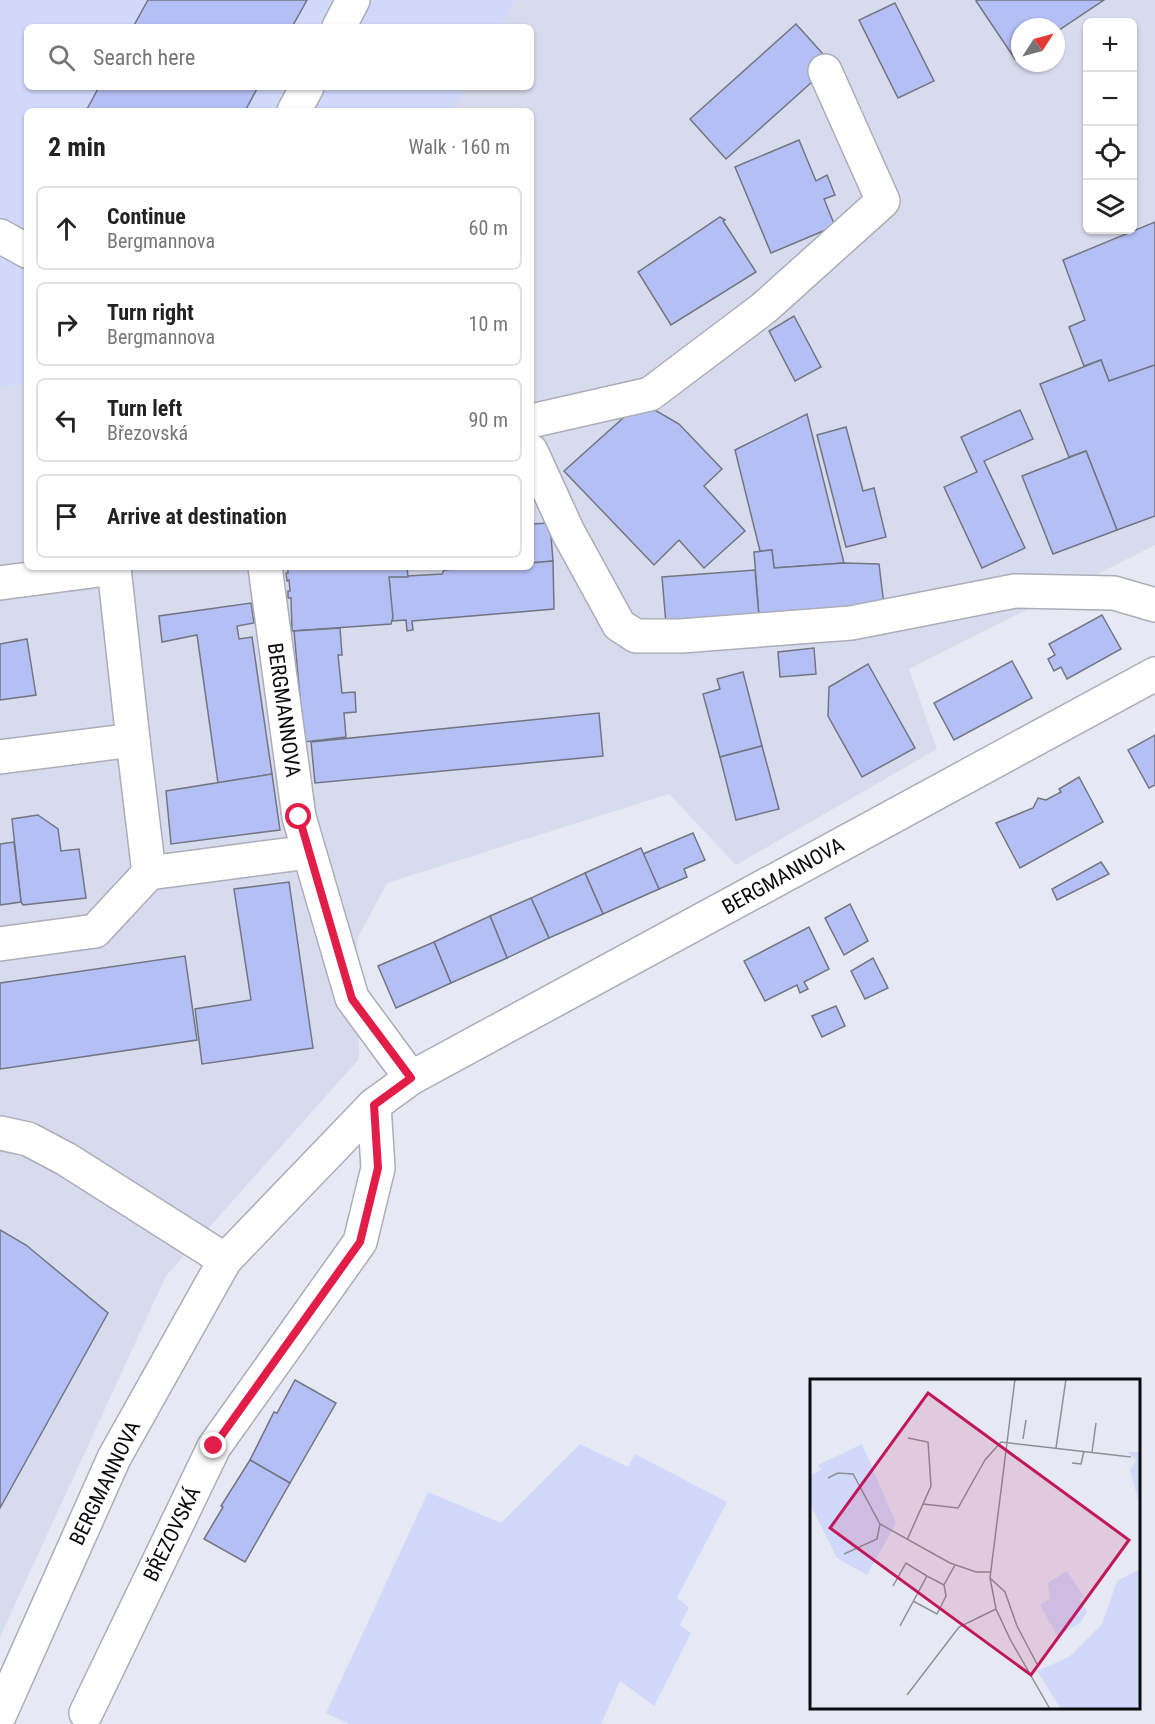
<!DOCTYPE html>
<html lang="en">
<head>
<meta charset="utf-8">
<style>
  :root { --surface:#fff; --page:#f2f2f2; --text:#222; --muted:#767676; --line:#e0e0e0 }
  body { margin:0; font-family:"Roboto Condensed",sans-serif; background:var(--page); color:var(--text) }
  .controls { position:absolute; right:18px; top:18px; display:grid; overflow:hidden; border-radius:9px; box-shadow:0 2px 4px #0004 }
  .controls button { width:54px; height:54px; display:grid; place-items:center; padding:0; border:0; border-bottom:2px solid var(--line); background:var(--surface); color:var(--text); font:30px sans-serif }
  .compass { position:absolute; left:1011px; top:18px; width:54px; height:54px; border-radius:50%; background:var(--surface); box-shadow:0 2px 4px #0004; rotate:54deg }
  .stop { position:absolute; width:18px; height:18px; margin:-14px; border:4px solid #e11d48; border-radius:50%; background:#fff }
  .stop.end { background:#e11d48; border-color:#fff; box-shadow:0 2px 6px #0008 }
  .list { margin:0; padding:0; list-style:none }
  h2 { display:flex; justify-content:space-between; align-items:center; height:78px; margin:0; padding:0 24px; font-size:26px }
  h2 small { font-size:20px; font-weight:400; color:var(--muted) }
  .list li { display:grid; grid-template-columns:39px 1fr auto; gap:18px; align-items:center; box-sizing:border-box; height:84px; margin:0 12px 12px; padding:0 12px; border:2px solid var(--line); border-radius:9px }
  .list b { display:block; font-size:22px; white-space:nowrap }
  .list p { margin:0; font-size:20px; white-space:nowrap; color:var(--muted) }
  .list em { font-size:20px; font-style:normal; color:var(--muted) }
  .icon { flex:none; width:33px; height:33px; fill:none; stroke:currentColor; stroke-width:2; stroke-linecap:round; stroke-linejoin:round }
  .map { position:relative; flex:none; width:1155px; height:1724px; overflow:hidden }
  .search { position:absolute; background:var(--surface); box-shadow:0 2px 4px #0004; left:24px; top:24px; width:510px; height:66px; display:flex; align-items:center; gap:15px; box-sizing:border-box; padding:0 21px; border-radius:9px; color:var(--muted); font-size:22px }
  .panel { position:absolute; background:var(--surface); box-shadow:0 2px 4px #0004; left:24px; top:108px; width:510px; height:462px; border-radius:9px }
  .map>svg:first-child { display:block }
  .built { fill:#d7dbee; fill-rule:evenodd }
  .green { fill:#d1d9fa }
  .building { fill:#b4bff6; stroke:#737680; stroke-width:1.5 }
  .lines { fill:none; stroke-linecap:round; stroke-linejoin:round }
  .minor-casing { stroke:#abadb8; stroke-width:36 }
  .minor { stroke:#fff; stroke-width:33 }
  .route { stroke:#e11d48; stroke-width:8 }
  .labels { text-anchor:middle; stroke-width:4.5; stroke-linejoin:round; paint-order:stroke }
  .street-label { font-size:21px; fill:#0a0b0f; stroke:#fff }
  .inset-road { fill:none; stroke:#8e9098; stroke-width:1.5 }
  .view { fill:#c2185b; fill-opacity:0.15; stroke:#c2185b; stroke-width:3 }
  .inset-edge { fill:none; stroke:#0a0b0f; stroke-width:3 }
</style>
</head>
<body>
<div class="map">
<svg width="1155" height="1724" viewBox="0 0 1155 1724">
  <rect width="100%" height="100%" fill="#e6e9f4"/>
  <path class="built" d="M0,0H1155V545L909,669L937,749L736,865L669,794L387,883L357,939L359,1059L166,1276L0,1637ZM1088,22H1132V230H1088ZM27,27H531V87H27ZM1020,27H1056V63H1020ZM27,111H531V567H27Z"/>
  <g class="green">
    <path d="M0,0H515L500,27H27V87H466L452,111H27V384L0,387Z"/>
    <path d="M580,1444L628,1467L635,1454L727,1502L677,1598L689,1607L680,1625L691,1633L654,1706L620,1681L601,1724H349L326,1713L428,1492L501,1523Z"/>
  </g>
  <g class="building">
    <path d="M148,0H307L292,27H133Z"/>
    <path d="M978,0H1104L1056,32V27H1020V56L1015,59L976,1Z"/>
    <path d="M895,3L934,81L898,98L859,20Z"/>
    <path d="M796,24L832,64L726,159L690,119Z"/>
    <path d="M99,87H258L245,111H86Z"/>
    <path d="M799,140L816,181L827,175L835,195L824,199L835,226L771,253L735,167Z"/>
    <path d="M720,217L725,220L723,221L756,272L671,325L638,272Z"/>
    <path d="M1155,222V365L1109,381L1101,360L1084,366L1069,327L1085,320L1063,260Z"/>
    <path d="M794,316L821,367L795,381L769,331Z"/>
    <path d="M1101,360L1109,381L1155,365V516L1117,530L1086,451L1069,457L1040,384Z"/>
    <path d="M641,402L679,424L722,469L704,486L745,531L704,568L679,540L654,565L564,471Z"/>
    <path d="M1020,410L1033,439L984,461L1025,548L982,568L944,487L977,472L961,437Z"/>
    <path d="M807,414L844,563L774,568L772,550L760,551L735,450Z"/>
    <path d="M846,427L863,491L874,488L886,537L846,547L817,435Z"/>
    <path d="M1086,451L1117,530L1053,554L1022,476Z"/>
    <path d="M550,523L553,561L531,563V524Z"/>
    <path d="M772,550L774,568L844,563L879,564L884,605L759,617L754,552Z"/>
    <path d="M553,561L554,609L412,621L413,630L407,631L406,620L392,621L389,577L442,574L444,570L482,567H531V563Z"/>
    <path d="M288,567H407L408,577H389L393,617L391,624L292,631L291,598H288V591H290L289,580L287,581L286,573H288Z"/>
    <path d="M755,570L759,617L666,624L662,577Z"/>
    <path d="M251,603L254,623L237,626L239,639L252,637L272,774L218,783L197,635L162,642L159,616Z"/>
    <path d="M1102,615L1121,649L1067,679L1061,667L1054,671L1048,659L1055,655L1049,644Z"/>
    <path d="M340,628L342,655H338L342,693L355,692L356,712L344,713L346,737L304,742L294,631Z"/>
    <path d="M27,639L36,695L0,700V644Z"/>
    <path d="M814,648L816,674L780,677L778,652Z"/>
    <path d="M1012,661L1032,698L954,740L934,703Z"/>
    <path d="M868,664L915,748L862,777L828,716L829,687Z"/>
    <path d="M743,672L762,746L720,757L703,694L720,689L717,679Z"/>
    <path d="M599,713L603,756L315,783L311,742Z"/>
    <path d="M1155,735V785L1149,788L1128,750Z"/>
    <path d="M762,746L779,809L736,820L720,757Z"/>
    <path d="M272,774L280,830L171,844L166,791Z"/>
    <path d="M1079,777L1103,822L1020,868L996,823L1033,808L1038,798L1046,800L1061,792L1059,789Z"/>
    <path d="M38,815L58,829L61,851L79,849L86,898L23,905L21,902L12,819Z"/>
    <path d="M693,833L705,860L684,869L687,877L659,889L643,854Z"/>
    <path d="M14,842L21,902L0,905V844Z"/>
    <path d="M641,848L659,889L603,914L585,873Z"/>
    <path d="M1101,862L1109,874L1057,900L1052,889Z"/>
    <path d="M585,873L603,914L549,938L531,898Z"/>
    <path d="M289,882L313,1048L202,1064L195,1009L251,1000L234,889Z"/>
    <path d="M531,898L549,938L507,958L490,916Z"/>
    <path d="M850,904L868,941L844,955L825,918Z"/>
    <path d="M490,916L507,958L451,983L434,942Z"/>
    <path d="M809,927L829,969L804,982L808,989L800,993L797,985L765,1001L744,961Z"/>
    <path d="M434,942L451,983L396,1008L378,966Z"/>
    <path d="M185,956L197,1040L0,1069V983Z"/>
    <path d="M873,958L888,988L865,999L851,971Z"/>
    <path d="M836,1006L845,1026L822,1037L812,1016Z"/>
    <path d="M0,1230L26,1245L108,1313L0,1508Z"/>
    <path d="M295,1380L336,1403L290,1483L250,1460L274,1412L277,1413Z"/>
    <path d="M250,1460L290,1483L245,1562L204,1539L223,1507L221,1506Z"/>
  </g>
  <g class="lines">
    <defs>
      <g id="minor">
        <path d="M339,27L353,0"/>
        <path d="M294,111L307,87"/>
        <path d="M0,236L27,251"/>
        <path d="M531,421L650,394L764,308L883,201L825,71"/>
        <path d="M531,451L568,532L619,625L636,636H681L851,623L1015,591L1114,593L1155,605"/>
        <path d="M265,567L299,817L352,998L411,1078"/>
        <path d="M0,583L114,568L133,740"/>
        <path d="M0,757L133,740L149,873"/>
        <path d="M0,944L95,931L149,873L309,852"/>
        <path d="M0,1133L28,1139L66,1159L225,1260"/>
        <path d="M86,1713L214,1447L360,1242L378,1168L374,1105"/>
        <path d="M0,1714L114,1458L225,1260L374,1105L411,1078L1155,674"/>
      </g>
    </defs>
    <use href="#minor" class="minor-casing"/>
    <use href="#minor" class="minor"/>
  </g>
  <g class="lines">
    <path class="route" d="M214,1446L360,1242L378,1168L374,1105L411,1078L352,999L299,817"/>
  </g>
  <g class="labels">
    <g class="street-label">
      <text transform="translate(284 710) rotate(82)" y="7">BERGMANNOVA</text>
      <text transform="translate(783 876) rotate(-29)" y="7">BERGMANNOVA</text>
      <text transform="translate(105 1483) rotate(-64)" y="7">BERGMANNOVA</text>
      <text transform="translate(172 1534) rotate(-64)" y="7">BŘEZOVSKÁ</text>
    </g>
  </g>
  <g transform="translate(810 1379)">
    <rect width="330" height="330" fill="#e6e9f4"/>
    <path d="M52,65L86,144L57,196L27,179L0,125V96L11,91L8,86ZM317,73H330V127L320,91L326,81ZM330,190V330H251L227,292L259,278L292,245L307,202ZM257,192L274,218L269,220L277,233L270,244L247,257L230,226L240,220L238,204Z" fill="#d1d9fa"/>
    <path class="inset-road" d="M205,0L180,199L186,230L200,260L240,330M213,60L216,41M246,69L256,0M282,73L286,44M262,84L271,85L274,72M18,99L28,94L43,95L70,145L140,184L166,193H180M113,125L148,129L175,81L191,63L321,78M97,161L121,107L118,63L98,59M34,175L67,160L70,145M180,199L195,213L207,247L227,285M83,207L96,184L117,197M103,222L127,235L136,217L134,206L145,186M90,247L117,197L134,206M97,316L149,248L186,230"/>
    <path class="view" d="M118,14L319,161L221,296L20,149Z"/>
    <rect width="330" height="330" class="inset-edge"/>
  </g>
</svg>
<div class="controls">
<button>+</button>
<button>−</button>
<button><svg class="icon" aria-label="locate" viewBox="0 0 24 24"><circle cx="12" cy="12" r="6"/><path d="M12 2v4M12 18v4M2 12h4M18 12h4"/></svg></button>
<button><svg class="icon" aria-label="layers" viewBox="0 0 24 24"><path d="M12 4l9 5-9 5-9-5zM3 14l9 5 9-5"/></svg></button>
</div>
<svg class="compass" viewBox="-18 -18 36 36"><path d="M0-13l5 13h-10z" fill="#e53935"/><path d="M0 13l5-13h-10z" fill="#767676"/></svg>
<div class="stop" style="left:299px;top:817px"></div>
<div class="stop end" style="left:214px;top:1446px"></div>
<div class="search"><svg class="icon" aria-label="search" viewBox="0 0 24 24"><circle cx="10" cy="10" r="6"/><path d="M15 15l6 6"/></svg>Search here</div>
<section class="panel">
<h2>2 min<small>Walk · 160 m</small></h2>
<ul class="list">
<li><svg class="icon" aria-label="ahead" viewBox="0 0 24 24"><path d="M12 20V5M6 11l6-6 6 6"/></svg><div><b>Continue</b><p>Bergmannova</p></div><em>60 m</em></li>
<li><svg class="icon" aria-label="right" viewBox="0 0 24 24"><path d="M7 20v-9h11M14 6l5 5-5 5"/></svg><div><b>Turn right</b><p>Bergmannova</p></div><em>10 m</em></li>
<li><svg class="icon" aria-label="left" viewBox="0 0 24 24"><path d="M17 20v-9H6M10 6l-5 5 5 5"/></svg><div><b>Turn left</b><p>Březovská</p></div><em>90 m</em></li>
<li><svg class="icon" aria-label="arrive" viewBox="0 0 24 24"><path d="M6 21V4h12l-3 4 3 4H6"/></svg><div><b>Arrive at destination</b></div></li>
</ul>
</section>
</div>
</body>
</html>
